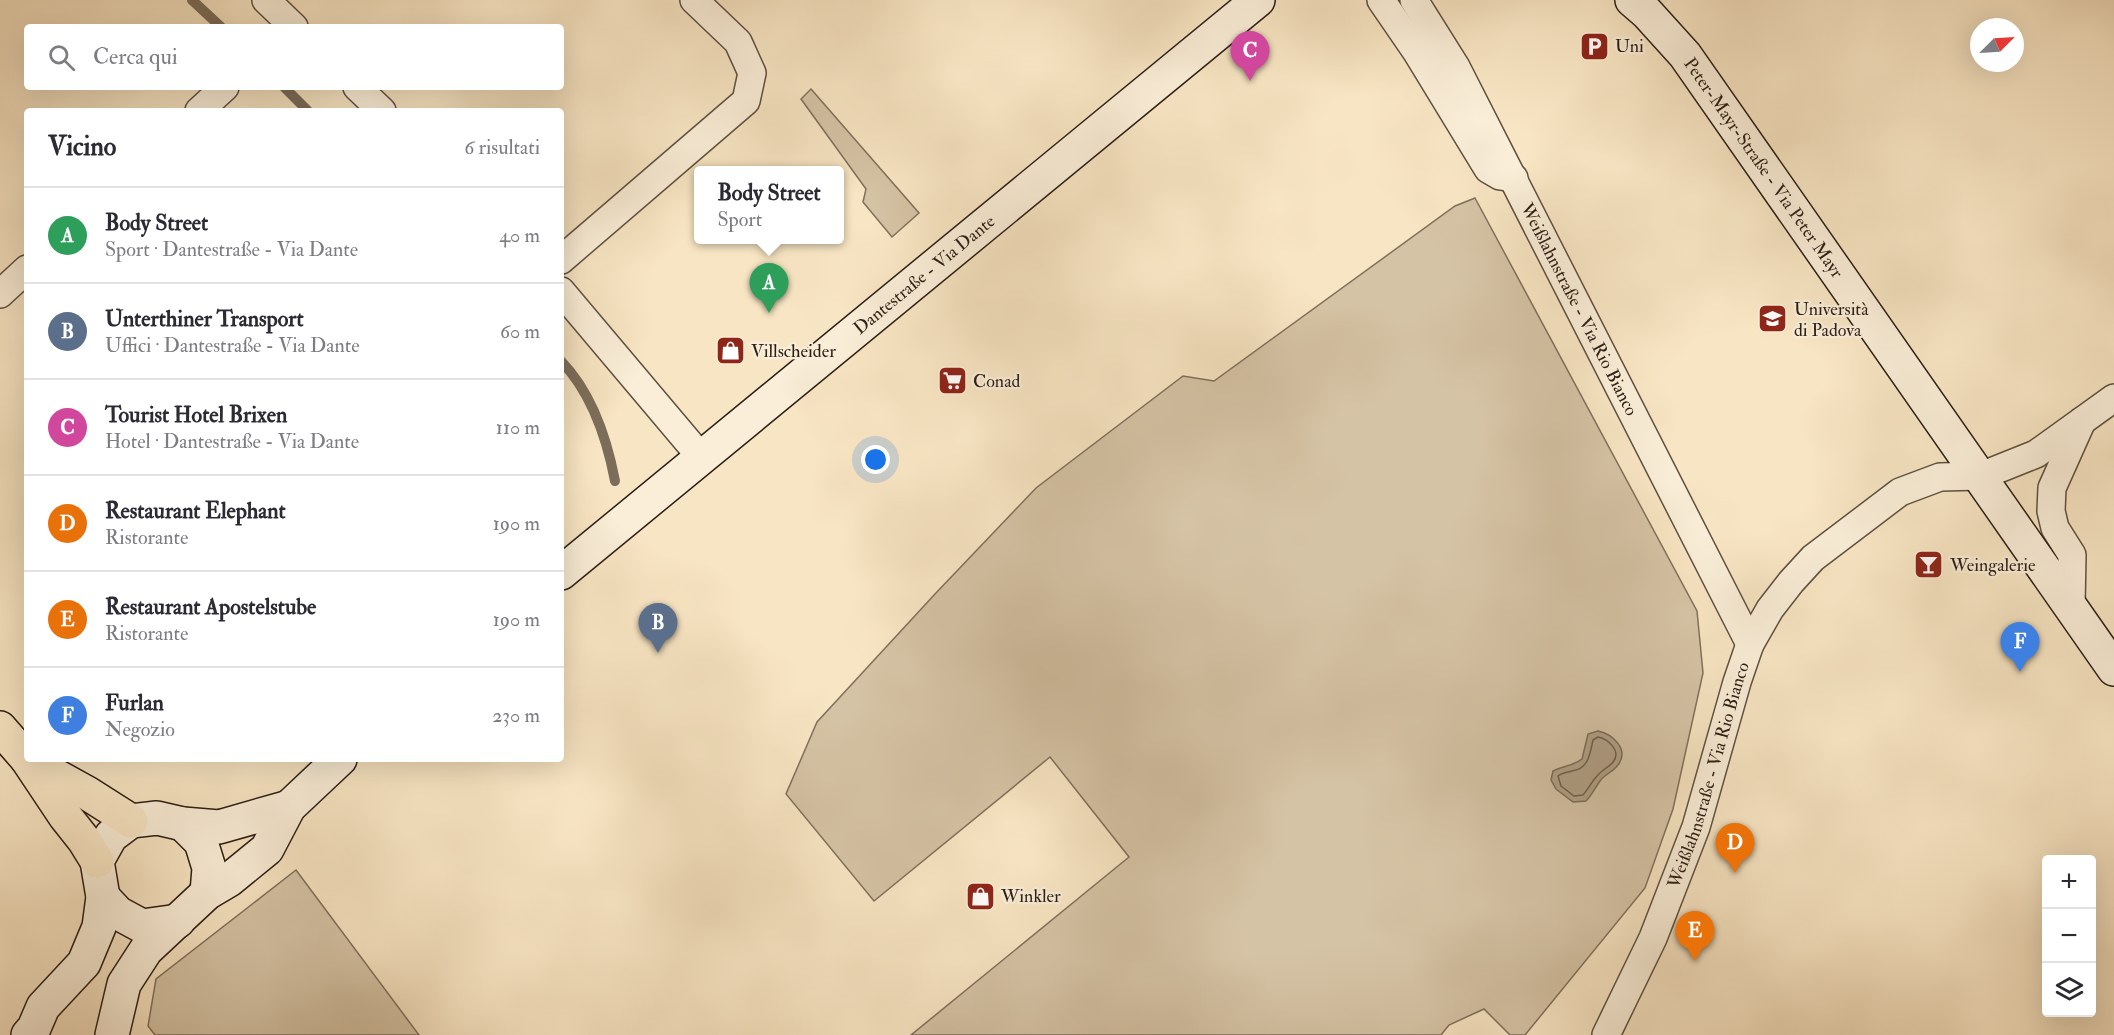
<!DOCTYPE html>
<html lang="it">
<head>
<meta charset="utf-8">
<style>
  :root { --surface:#fff; --page:#f7f7f7; --text:#2b2b33; --muted:#7c7c81; --line:#e1e1e2; --accent:#db2777 }
  body { margin:0; font-family:"IM FELL Double Pica",serif; background:var(--page); color:var(--text) }
  .controls { position:absolute; right:18px; bottom:18px; display:grid; overflow:hidden; border-radius:6px; box-shadow:0 6px 24px #0002 }
  .controls button { width:54px; height:54px; display:grid; place-items:center; padding:0; border:0; border-bottom:2px solid var(--line); background:var(--surface); color:var(--text); font:30px sans-serif }
  .compass { position:absolute; left:1970px; top:18px; width:54px; height:54px; border-radius:50%; background:var(--surface); box-shadow:0 6px 24px #0002; rotate:66deg }
  .you { position:absolute; left:876px; top:460px; width:21px; height:21px; margin:-15px; border:4px solid #fff; border-radius:50%; background:#1a73e8; box-shadow:0 0 0 9px #1a73e833 }
  .badge { display:grid; place-items:center; width:39px; height:39px; border-radius:50%; background:var(--accent); color:#fff; font-size:20px; font-weight:700 }
  .pin { position:absolute; translate:-50% -50px; filter:drop-shadow(0 2px 3px #0008) }
  .pin::after { content:''; position:absolute; top:32px; width:21px; height:18px; background:inherit; clip-path:polygon(0 0,100% 0,50% 100%) }
  .popup { position:absolute; left:694px; top:166px; width:150px; height:78px; box-sizing:border-box; display:grid; place-content:center; border-radius:6px; background:var(--surface); filter:drop-shadow(0 2px 4px #0005); font-size:20px; white-space:nowrap; color:var(--muted) }
  .popup b { font-size:22px; color:var(--text) }
  .popup::after { content:''; position:absolute; left:50%; top:100%; margin-left:-12px; border:12px solid transparent; border-top-color:var(--surface) }
  .list { margin:0; padding:0; list-style:none }
  h2 { display:flex; justify-content:space-between; align-items:center; height:78px; margin:0; padding:0 24px; font-size:26px }
  h2 small { font-size:20px; font-weight:400; color:var(--muted) }
  .list li { display:grid; grid-template-columns:39px 1fr auto; gap:18px; align-items:center; box-sizing:border-box; height:96px; padding:0 24px; border-top:2px solid var(--line) }
  .list b { display:block; font-size:22px; white-space:nowrap }
  .list p { margin:0; font-size:20px; white-space:nowrap; color:var(--muted) }
  .list em { font-size:20px; font-style:normal; color:var(--muted) }
  .icon { flex:none; width:33px; height:33px; fill:none; stroke:currentColor; stroke-width:2; stroke-linecap:round; stroke-linejoin:round }
  .map { position:relative; flex:none; width:2114px; height:1035px; overflow:hidden }
  .search { position:absolute; background:var(--surface); box-shadow:0 6px 24px #0002; left:24px; top:24px; width:540px; height:66px; display:flex; align-items:center; gap:15px; box-sizing:border-box; padding:0 21px; border-radius:6px; color:var(--muted); font-size:22px }
  .panel { position:absolute; background:var(--surface); box-shadow:0 6px 24px #0002; left:24px; top:108px; width:540px; height:654px; border-radius:6px }
  .map>svg:first-child { display:block }
  .green { fill:#d5c3a5; stroke:#80705d; stroke-width:1.5 }
  .water { fill:#b2a188; stroke:#7c6d5a; stroke-width:1.5 }
  .lines { fill:none; stroke-linecap:round; stroke-linejoin:round }
  .shore { stroke:#6e604e; stroke-width:1.5 }
  .stream { stroke:#7c6d5a; stroke-width:10 }
  .minor-casing { stroke:#5e5040; stroke-width:30 }
  .secondary-casing { stroke:#2b1e15; stroke-width:36 }
  .primary-casing { stroke:#2b1e15; stroke-width:36 }
  .minor { stroke:#faeed8; stroke-width:27 }
  .secondary { stroke:#faeed8; stroke-width:33 }
  .primary { stroke:#f8e5c3; stroke-width:33 }
  .labels { text-anchor:middle; stroke-width:4.5; stroke-linejoin:round; paint-order:stroke }
  .poi-label { font-size:18px; fill:#2b1e15; stroke:#faeed8; text-anchor:start }
  .street-label { font-size:18px; fill:#2b1e15; stroke:#faeed8 }
</style>
</head>
<body>
<div class="map">
<svg width="2114" height="1035" viewBox="0 0 2114 1035">
  <rect width="100%" height="100%" fill="#f8e5c3"/>
  <filter id="stains"><feTurbulence type="fractalNoise" baseFrequency=".00333" numOctaves="4"/><feColorMatrix values="0 0 0 0 .2 0 0 0 0 .09 0 0 0 0 .02 0 0 0 .5 -.17"/></filter>
  <radialGradient id="worn" r=".72"><stop offset=".6" stop-color="#630" stop-opacity="0"/><stop offset="1" stop-color="#630" stop-opacity=".3"/></radialGradient>
  <g class="green">
    <path d="M811,89L919,213L892,237L863,202L866,189L801,99Z"/>
    <path d="M1475,198L1697,611L1703,673L1673,809L1645,888L1525,1035H1510L1484,1009L1449,1025L1441,1035H911L1129,857L1050,757L874,901L786,794L817,722L935,594L1036,488L1183,376L1214,381L1455,206Z"/>
    <path d="M296,870L419,1035H155L148,1026L156,979Z"/>
  </g>
  <path class="water" d="M1598,731C1612,734 1630,749 1618,765C1613,772 1605,774 1600,781C1595,788 1592,795 1586,801L1573,802L1556,789L1551,780L1553,771C1563,766 1573,766 1582,759L1588,734Z"/>
  <g class="lines">
    <path class="shore" d="M1598,737C1608,739 1622,751 1613,762C1609,767 1602,770 1598,775C1592,781 1589,788 1583,795L1574,796L1561,786L1558,776C1563,772 1566,773 1572,771C1589,769 1590,753 1593,740Z"/>
    <g class="stream">
      <path d="M192,0L221,27"/>
      <path d="M284,87L308,111"/>
      <path d="M561,361C591,392 607,439 615,481"/>
    </g>
    <defs>
      <g id="minor">
        <path d="M266,0L294,27"/>
        <path d="M1381,0L1416,51L1488,169L1500,176L1514,178"/>
        <path id="s1" d="M1414,0L1456,67L1750,644"/>
        <path d="M357,87L382,111"/>
        <path d="M199,111L225,87"/>
        <path d="M561,260L746,101L752,73L738,42L694,0"/>
        <path d="M561,291L701,457"/>
        <path d="M0,294L27,269"/>
        <path d="M2071,606L2072,555L2055,528L2051,511L2052,488L2082,421"/>
        <path id="s2" d="M1606,1035L1653,938L1696,827L1737,682L1750,644L1770,609L1791,582L1813,558L1900,492L1940,477L1981,476L2036,454L2114,398"/>
      </g>
      <g id="secondary">
        <path id="s3" d="M1632,0L1647,13L1685,55L2114,669"/>
        <path id="s4" d="M561,573L1258,0"/>
        <path d="M183,824L201,842L209,868L207,893"/>
        <path d="M103,897L118,913L142,926L178,921"/>
        <path d="M28,1035L34,1028L43,1007L84,963L99,927L103,897L97,861L111,836L131,821L157,818L183,824L219,827L289,807"/>
        <path d="M112,1035L124,984L146,950L207,893L229,880L267,849L289,807L340,759"/>
      </g>
      <g id="primary">
        <path d="M0,728L27,759"/>
        <path d="M27,759L65,816L84,840L97,861"/>
        <path d="M31,762L87,793L131,821"/>
      </g>
    </defs>
    <use href="#minor" class="minor-casing"/>
    <use href="#secondary" class="secondary-casing"/>
    <use href="#primary" class="primary-casing"/>
    <use href="#minor" class="minor"/>
    <use href="#secondary" class="secondary"/>
    <use href="#primary" class="primary"/>
  </g>
  <defs>
    <symbol id="parking-square" viewBox="-11 -11 22 22"><rect x="-9" y="-9" width="18" height="18" rx="4" fill="#8f2418" stroke="#faeed8"/><path d="M-3.5-5.5H1a3.5 3.5 0 0 1 0 7H-1V5.5H-3.5ZM-1-3.4V-.6H.8a1.4 1.4 0 0 0 0-2.8Z" fill="#fff"/></symbol>
    <symbol id="university-square" viewBox="-11 -11 22 22"><rect x="-9" y="-9" width="18" height="18" rx="4" fill="#8f2418" stroke="#faeed8"/><path d="M0-5L7-2L0 1L-7-2ZM-4 1L0 2.5L4 1V4Q0 6-4 4Z" fill="#fff"/></symbol>
    <symbol id="shop-square" viewBox="-11 -11 22 22"><rect x="-9" y="-9" width="18" height="18" rx="4" fill="#8f2418" stroke="#faeed8"/><path d="M-5-2.5h2.3a2.7 3.5 0 0 1 5.4 0H5L5.5 6h-11ZM-1.5-2.5h3a1.5 2.3 0 0 0-3 0Z" fill="#fff"/></symbol>
    <symbol id="supermarket-square" viewBox="-11 -11 22 22"><rect x="-9" y="-9" width="18" height="18" rx="4" fill="#8f2418" stroke="#faeed8"/><path d="M-6-5.5h2.5l.6 2H6L4.5 2H-2.5L-4.4-4H-6ZM-1.5 3.2a1.3 1.3 0 1 0 .1 0ZM3 3.2a1.3 1.3 0 1 0 .1 0Z" fill="#fff"/></symbol>
    <symbol id="bar-square" viewBox="-11 -11 22 22"><rect x="-9" y="-9" width="18" height="18" rx="4" fill="#8f2418" stroke="#faeed8"/><path d="M-6-5H6L.8 .8V4.5H3.5V6h-7V4.5H-.8V.8Z" fill="#fff"/></symbol>
  </defs>
  <g fill-rule="evenodd">
    <use href="#parking-square" x="1578" y="30" width="33" height="33"/>
    <use href="#university-square" x="1756" y="302" width="33" height="33"/>
    <use href="#shop-square" x="714" y="334" width="33" height="33"/>
    <use href="#supermarket-square" x="936" y="364" width="33" height="33"/>
    <use href="#bar-square" x="1912" y="548" width="33" height="33"/>
    <use href="#shop-square" x="964" y="880" width="33" height="33"/>
  </g>
  <g class="labels">
    <g class="poi-label">
      <text x="1615" y="52">Uni</text>
      <text x="1794" y="315">Università<tspan x="1794" dy="21">di Padova</tspan></text>
      <text x="751" y="357">Villscheider</text>
      <text x="973" y="387">Conad</text>
      <text x="1950" y="571">Weingalerie</text>
      <text x="1001" y="902">Winkler</text>
    </g>
    <g class="street-label">
      <text dy="6" stroke="none"><textPath href="#s3" startOffset="214">Peter-Mayr-Straße - Via Peter Mayr</textPath></text>
      <text dy="6" stroke="none"><textPath href="#s4" startOffset="470">Dantestraße - Via Dante</textPath></text>
      <text dy="6" stroke="none"><textPath href="#s1" startOffset="351">Weißlahnstraße - Via Rio Bianco</textPath></text>
      <text dy="6" stroke="none"><textPath href="#s2" startOffset="280">Weißlahnstraße - Via Rio Bianco</textPath></text>
    </g>
  </g>
  <rect width="100%" height="100%" filter="url(#stains)"/>
  <rect width="100%" height="100%" fill="url(#worn)"/>
</svg>
<div class="controls">
<button>+</button>
<button>−</button>
<button><svg class="icon" aria-label="layers" viewBox="0 0 24 24"><path d="M12 4l9 5-9 5-9-5zM3 14l9 5 9-5"/></svg></button>
</div>
<svg class="compass" viewBox="-18 -18 36 36"><path d="M0-13l5 13h-10z" fill="#e53935"/><path d="M0 13l5-13h-10z" fill="#7c7c81"/></svg>
<div class="you"></div>
<div class="pin badge" style="left:769px;top:313px;background:#2e9e5b">A</div>
<div class="popup"><b>Body Street</b>Sport</div>
<div class="pin badge" style="left:658px;top:653px;background:#5c6f8a">B</div>
<div class="pin badge" style="left:1250px;top:81px;background:#d1479c">C</div>
<div class="pin badge" style="left:1735px;top:873px;background:#e8710a">D</div>
<div class="pin badge" style="left:1695px;top:961px;background:#e8710a">E</div>
<div class="pin badge" style="left:2020px;top:672px;background:#3f7fe0">F</div>
<div class="search"><svg class="icon" aria-label="search" viewBox="0 0 24 24"><circle cx="10" cy="10" r="6"/><path d="M15 15l6 6"/></svg>Cerca qui</div>
<section class="panel">
<h2>Vicino<small>6 risultati</small></h2>
<ul class="list">
<li><span class="badge" style="background:#2e9e5b">A</span><div><b>Body Street</b><p>Sport · Dantestraße - Via Dante</p></div><em>40 m</em></li>
<li><span class="badge" style="background:#5c6f8a">B</span><div><b>Unterthiner Transport</b><p>Uffici · Dantestraße - Via Dante</p></div><em>60 m</em></li>
<li><span class="badge" style="background:#d1479c">C</span><div><b>Tourist Hotel Brixen</b><p>Hotel · Dantestraße - Via Dante</p></div><em>110 m</em></li>
<li><span class="badge" style="background:#e8710a">D</span><div><b>Restaurant Elephant</b><p>Ristorante</p></div><em>190 m</em></li>
<li><span class="badge" style="background:#e8710a">E</span><div><b>Restaurant Apostelstube</b><p>Ristorante</p></div><em>190 m</em></li>
<li><span class="badge" style="background:#3f7fe0">F</span><div><b>Furlan</b><p>Negozio</p></div><em>230 m</em></li>
</ul>
</section>
</div>
</body>
</html>
